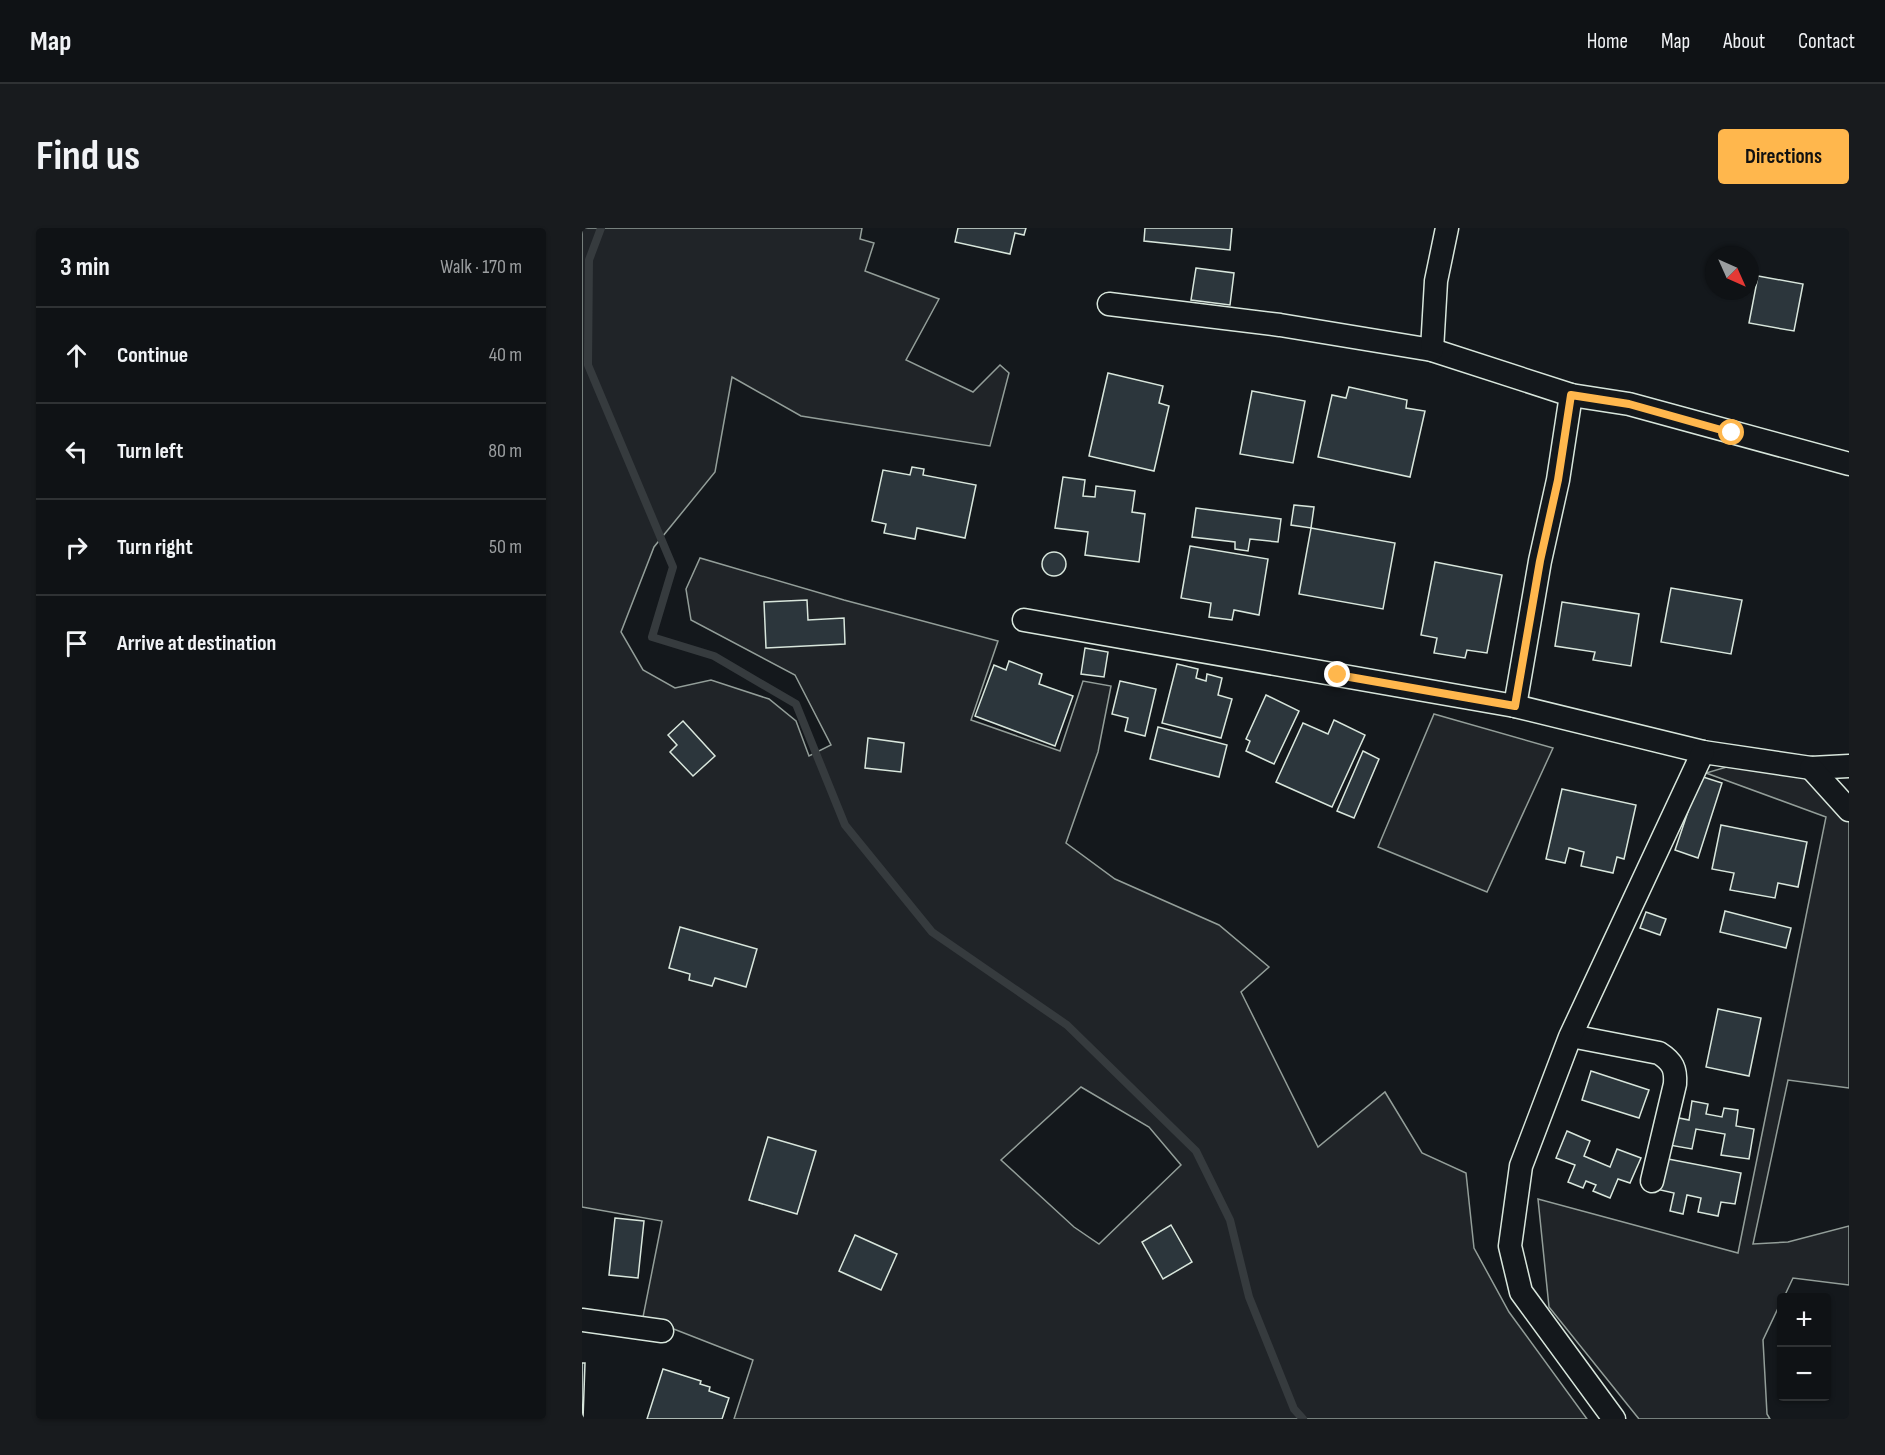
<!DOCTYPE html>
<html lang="en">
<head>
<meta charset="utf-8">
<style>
  :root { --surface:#0f1215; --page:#181b1e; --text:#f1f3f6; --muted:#9b9ea0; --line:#2f3234; --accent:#ffb74d }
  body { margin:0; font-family:"Sofia Sans Condensed",sans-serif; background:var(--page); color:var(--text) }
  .controls { position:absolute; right:18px; bottom:18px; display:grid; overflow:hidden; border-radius:6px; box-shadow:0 2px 4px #0004 }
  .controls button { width:54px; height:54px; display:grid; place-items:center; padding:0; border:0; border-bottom:2px solid var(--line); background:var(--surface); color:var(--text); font:30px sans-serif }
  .compass { position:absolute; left:1123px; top:18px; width:54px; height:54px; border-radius:50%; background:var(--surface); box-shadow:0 2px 4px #0004; rotate:135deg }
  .stop { position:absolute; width:18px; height:18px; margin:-14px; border:4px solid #ffb74d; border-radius:50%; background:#fff }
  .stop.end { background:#ffb74d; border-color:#fff; box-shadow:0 2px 6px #0008 }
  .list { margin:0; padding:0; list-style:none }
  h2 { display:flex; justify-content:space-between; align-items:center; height:78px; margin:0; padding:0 24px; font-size:26px }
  h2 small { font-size:20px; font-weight:400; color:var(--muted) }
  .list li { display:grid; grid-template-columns:39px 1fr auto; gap:18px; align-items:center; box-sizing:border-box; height:96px; padding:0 24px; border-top:2px solid var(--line) }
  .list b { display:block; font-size:22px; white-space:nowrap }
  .list em { font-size:20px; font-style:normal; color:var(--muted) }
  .icon { flex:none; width:33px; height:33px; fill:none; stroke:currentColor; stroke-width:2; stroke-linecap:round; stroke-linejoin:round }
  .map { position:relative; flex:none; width:1267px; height:1191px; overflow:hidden; border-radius:6px }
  header { display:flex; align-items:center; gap:36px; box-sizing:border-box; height:84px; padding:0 30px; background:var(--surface); border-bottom:2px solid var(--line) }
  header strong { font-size:28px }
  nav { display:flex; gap:33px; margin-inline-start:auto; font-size:21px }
  .intro { display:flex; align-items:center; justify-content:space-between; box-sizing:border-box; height:144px; padding:0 36px }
  h1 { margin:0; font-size:42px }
  .button { padding:15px 27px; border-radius:6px; background:var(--accent); color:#111; font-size:21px; font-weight:700 }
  main { display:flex; gap:36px; padding:0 36px }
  aside { flex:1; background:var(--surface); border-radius:6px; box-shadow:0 2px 4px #0004 }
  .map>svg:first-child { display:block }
  .green { fill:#202428; stroke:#939e99; stroke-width:1.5; fill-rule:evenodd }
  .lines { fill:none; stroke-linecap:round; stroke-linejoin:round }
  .stream { stroke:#363b3e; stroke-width:8 }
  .building { fill:#2c363c; stroke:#d8e6dc; stroke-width:1.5 }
  .minor-casing { stroke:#d8e6dc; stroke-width:25 }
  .minor { stroke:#14181c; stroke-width:22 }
  .route { stroke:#ffb74d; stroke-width:8 }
</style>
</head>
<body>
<header>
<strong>Map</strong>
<nav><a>Home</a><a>Map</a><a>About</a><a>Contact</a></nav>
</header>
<div class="intro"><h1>Find us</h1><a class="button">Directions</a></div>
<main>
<aside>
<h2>3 min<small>Walk · 170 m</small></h2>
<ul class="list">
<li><svg class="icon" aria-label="ahead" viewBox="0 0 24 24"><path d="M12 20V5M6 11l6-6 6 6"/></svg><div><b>Continue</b></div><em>40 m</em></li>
<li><svg class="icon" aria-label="left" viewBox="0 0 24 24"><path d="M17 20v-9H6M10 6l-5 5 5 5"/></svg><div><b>Turn left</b></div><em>80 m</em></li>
<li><svg class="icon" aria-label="right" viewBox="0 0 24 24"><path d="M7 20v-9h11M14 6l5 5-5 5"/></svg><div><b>Turn right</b></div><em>50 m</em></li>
<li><svg class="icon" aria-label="arrive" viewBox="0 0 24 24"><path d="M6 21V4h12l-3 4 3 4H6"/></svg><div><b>Arrive at destination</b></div></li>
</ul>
</aside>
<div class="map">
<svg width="1267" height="1191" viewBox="0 0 1267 1191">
  <rect width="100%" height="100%" fill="#14181c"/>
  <g class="green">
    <path d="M0,0H280L278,11L292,15L283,43L357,71L324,132L391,164L418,137L427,145L408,218L219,188L150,149L133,244L72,319L39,404L61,442L93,460L129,452L187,471L214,493L227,528L249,517L213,447L109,392L104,361L118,330L262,372L416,413L389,492L478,523L501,453L529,458L516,524L484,615L533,651L637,697L687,739L659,764L736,919L803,864L840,925L884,945L892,1020L927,1084L1005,1191H152L171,1132L61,1089L80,993L0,979ZM499,859L567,899L599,937L517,1016L492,999L419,932Z"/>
    <path d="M852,486L971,520L905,664L796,619Z"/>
    <path d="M1148,538L1228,548L1267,590V860L1206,852L1171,1016L1206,1014L1267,998V1057L1211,1050L1202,1069L1200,1070L1199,1074L1181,1112L1185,1186L1188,1191H1057L967,1079L956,971L1156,1025L1244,589L1124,545Z"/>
  </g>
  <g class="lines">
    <path class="stream" d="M19,0L7,32L6,137L91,339L70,409L132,428L214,476L263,597L350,704L485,797L614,923L648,992L667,1069L712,1181L721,1191"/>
  </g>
  <g class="building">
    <path d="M376,0H444L442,7L433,5L428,26L373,14Z"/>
    <path d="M563,0H650L648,22L562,13Z"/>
    <path d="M614,40L652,45L648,77L609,72Z"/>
    <path d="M1176,48L1221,56L1212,103L1167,95Z"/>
    <path d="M526,145L581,158L577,175L587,178L572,243L507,228Z"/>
    <path d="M767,159L825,172L824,180L843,183L828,249L736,229L750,167L764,170Z"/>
    <path d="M670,163L723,173L711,235L658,226Z"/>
    <path d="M330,239L342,241L341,247L394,257L383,310L335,300L333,311L302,305L304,296L290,293L301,242L328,247Z"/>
    <path d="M481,249L503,252L501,268L513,269L514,258L553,263L550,284L563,286L557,334L503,327L506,304L473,300Z"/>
    <path d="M712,277L732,279L729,300L709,297Z"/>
    <path d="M614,280L699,291L696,314L668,311L666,323L653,321V314L610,309Z"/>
    <path d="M729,300L813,315L801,381L717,366Z"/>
    <path d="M608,318L686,331L677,387L652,382L650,392L627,389L629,375L599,370Z"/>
    <circle cx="472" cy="336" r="12"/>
    <path d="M853,334L920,347L905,425L885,422L883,430L852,425L855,410L839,407Z"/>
    <path d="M1089,360L1160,372L1149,426L1079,414Z"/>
    <path d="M225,372L226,392L262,390L263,416L184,420L182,374Z"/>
    <path d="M980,374L1057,386L1049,438L1011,432L1013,424L973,418Z"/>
    <path d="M503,420L526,424L522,449L499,446Z"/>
    <path d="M427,433L460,446L457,456L491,468L473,518L393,488L412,437L424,442Z"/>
    <path d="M595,436L616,441L614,450L624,453L625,446L640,450L636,467L650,471L639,510L580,495Z"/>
    <path d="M538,453L574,461L563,508L543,503L546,490L530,486Z"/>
    <path d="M684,467L717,483L692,536L664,523L668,513L664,511Z"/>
    <path d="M752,492L783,507L750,579L694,554L721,495L746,506Z"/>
    <path d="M101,493L133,528L111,548L88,524L95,517L86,507Z"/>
    <path d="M576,499L645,517L637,549L568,531Z"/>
    <path d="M286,510L322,515L319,544L283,540Z"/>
    <path d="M781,523L797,531L772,590L755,583Z"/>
    <path d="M1118,548L1140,555L1116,630L1093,622Z"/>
    <path d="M980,561L1054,577L1042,631L1035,629L1031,645L999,638L1002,624L987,620L983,635L964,631Z"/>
    <path d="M1139,597L1225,614L1216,659L1196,655L1193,670L1148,662L1152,645L1130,641Z"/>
    <path d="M1143,683L1209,700L1204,720L1138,704Z"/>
    <path d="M1064,684L1084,691L1078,707L1058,700Z"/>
    <path d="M98,699L175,721L164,759L133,750L130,758L107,752L108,746L87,740Z"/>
    <path d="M1136,781L1179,790L1167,848L1124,839Z"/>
    <path d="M1009,843L1067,862L1057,890L1000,872Z"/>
    <path d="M1110,873L1126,876L1124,886L1140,889L1142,880L1156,882L1154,898L1172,901L1167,931L1139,927L1143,906L1114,901L1110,921L1087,917L1092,889L1107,892Z"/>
    <path d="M985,903L1008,913L1002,928L1028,939L1035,921L1059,930L1048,955L1036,951L1028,970L1011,963L1014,957L1004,953L1001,960L986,954L993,937L974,930Z"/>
    <path d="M186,909L234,923L215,986L167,972Z"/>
    <path d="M1081,930L1159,945L1153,976L1139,974L1136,988L1116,984L1119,970L1105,967L1101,986L1088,983L1092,965L1074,961Z"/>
    <path d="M33,990L62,993L56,1050L27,1047Z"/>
    <path d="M589,997L610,1034L581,1051L560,1014Z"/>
    <path d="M273,1007L315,1026L299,1062L257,1043Z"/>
    <path d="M0,1135H3L1,1191H0Z"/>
    <path d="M81,1141L119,1153L118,1156L128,1159L127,1163L147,1170L140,1191H65Z"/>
  </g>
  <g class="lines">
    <defs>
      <g id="minor">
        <path d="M527,76L698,97L850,122L989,167L976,252L958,333L933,478"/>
        <path d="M850,122L854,53L865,0"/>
        <path d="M989,167L1047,176L1267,236"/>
        <path d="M442,392L933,478L1121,524L1229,540L1267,538"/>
        <path d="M1229,540L1267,582"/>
        <path d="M989,808L1077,825C1091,834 1094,841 1093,856L1070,953"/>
        <path d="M0,1092L80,1103"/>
        <path d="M1032,1191L939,1064L928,1018L939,938L988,809L1121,524"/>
      </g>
    </defs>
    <use href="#minor" class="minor-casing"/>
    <use href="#minor" class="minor"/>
  </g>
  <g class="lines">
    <path class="route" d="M756,447L933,478L958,333L976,252L989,167L1047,176L1150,205"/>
  </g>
</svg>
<div class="controls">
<button>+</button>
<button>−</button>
</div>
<svg class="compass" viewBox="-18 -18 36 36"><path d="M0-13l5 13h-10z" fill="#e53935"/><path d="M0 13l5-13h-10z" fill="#9b9ea0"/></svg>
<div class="stop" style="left:1150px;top:205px"></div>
<div class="stop end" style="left:756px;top:447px"></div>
</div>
</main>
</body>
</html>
